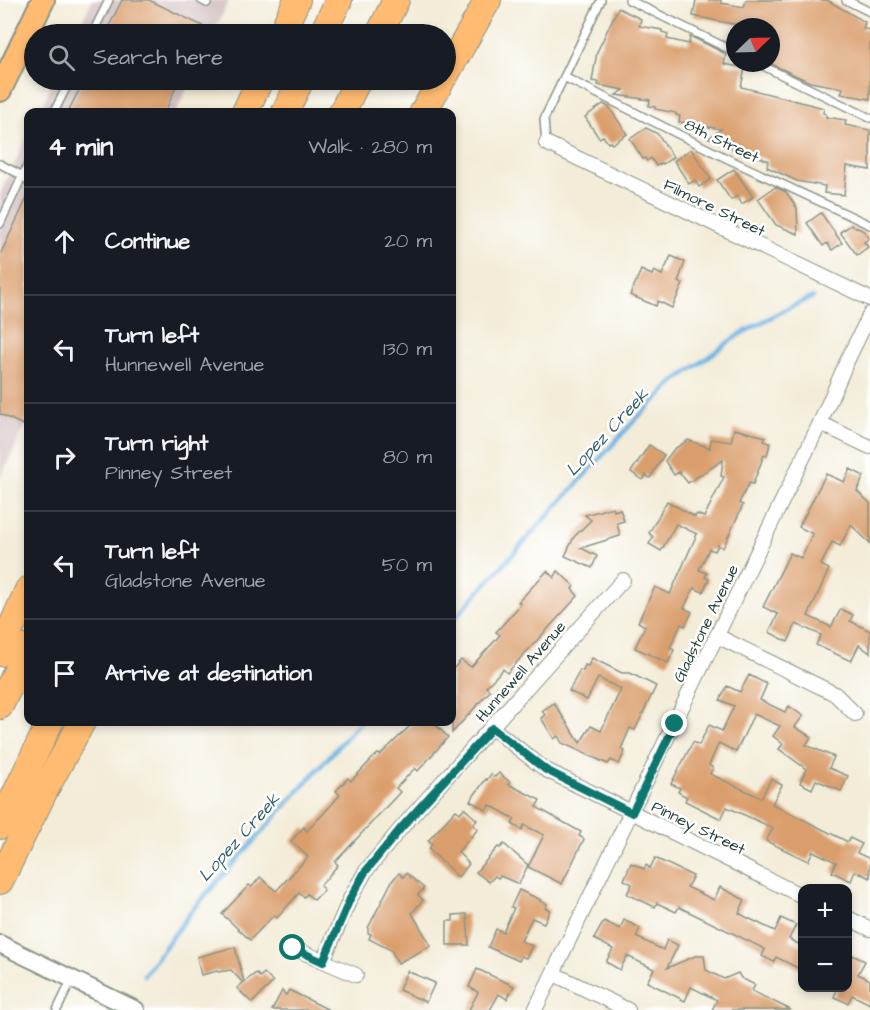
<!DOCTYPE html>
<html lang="en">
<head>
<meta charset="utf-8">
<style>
  :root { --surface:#171b24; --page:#20242c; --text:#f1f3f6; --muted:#9ea1a6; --line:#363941 }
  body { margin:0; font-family:"Architects Daughter",sans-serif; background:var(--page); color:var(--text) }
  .controls { position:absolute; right:18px; bottom:18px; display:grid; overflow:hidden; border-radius:12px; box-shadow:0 3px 9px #0003 }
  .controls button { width:54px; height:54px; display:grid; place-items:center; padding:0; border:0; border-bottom:2px solid var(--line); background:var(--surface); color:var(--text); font:30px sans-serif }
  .compass { position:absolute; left:726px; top:18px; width:54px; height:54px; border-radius:50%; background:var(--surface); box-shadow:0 3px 9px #0003; rotate:67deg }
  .stop { position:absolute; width:18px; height:18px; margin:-14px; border:4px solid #0f766e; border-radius:50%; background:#fff }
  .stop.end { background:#0f766e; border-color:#fff; box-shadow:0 2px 6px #0008 }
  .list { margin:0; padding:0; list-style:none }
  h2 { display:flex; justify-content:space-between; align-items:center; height:78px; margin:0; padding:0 24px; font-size:26px }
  h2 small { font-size:20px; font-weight:400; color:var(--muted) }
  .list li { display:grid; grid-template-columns:39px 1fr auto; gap:18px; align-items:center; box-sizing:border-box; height:108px; padding:0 24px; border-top:2px solid var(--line) }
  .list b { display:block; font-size:22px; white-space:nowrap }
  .list p { margin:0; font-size:20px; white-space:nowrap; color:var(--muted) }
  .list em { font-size:20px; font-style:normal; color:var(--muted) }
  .icon { flex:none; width:33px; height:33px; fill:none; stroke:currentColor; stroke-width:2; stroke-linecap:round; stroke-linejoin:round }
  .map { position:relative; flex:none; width:870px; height:1010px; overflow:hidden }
  .search { position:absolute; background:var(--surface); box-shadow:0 3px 9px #0003; left:24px; top:24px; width:432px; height:66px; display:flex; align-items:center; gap:15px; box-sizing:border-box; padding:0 21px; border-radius:33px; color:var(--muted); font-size:22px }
  .panel { position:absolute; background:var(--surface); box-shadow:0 3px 9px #0003; left:24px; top:108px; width:432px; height:618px; border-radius:12px }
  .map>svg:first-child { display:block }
  .industrial { fill:#d2bfc0 }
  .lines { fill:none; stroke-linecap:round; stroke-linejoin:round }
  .stream { stroke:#6ab2e2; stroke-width:4.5 }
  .building { fill:#da9e6c }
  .service-casing { stroke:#899486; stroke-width:10 }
  .minor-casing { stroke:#899486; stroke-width:16 }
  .tertiary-casing { stroke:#899486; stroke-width:20 }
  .primary-casing { stroke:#899486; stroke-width:26 }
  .motorway-casing { stroke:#899486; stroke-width:28 }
  .service { stroke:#fff; stroke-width:7 }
  .minor { stroke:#fff; stroke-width:14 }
  .tertiary { stroke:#fff; stroke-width:16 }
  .primary { stroke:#ffbb71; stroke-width:22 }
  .motorway { stroke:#ffbb71; stroke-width:26 }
  .route { stroke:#0f766e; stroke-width:8 }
  .labels { text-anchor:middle; stroke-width:5; stroke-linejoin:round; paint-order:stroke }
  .street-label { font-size:16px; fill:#1f3d34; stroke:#fff }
  .water-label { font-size:18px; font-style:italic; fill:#366068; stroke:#fff }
</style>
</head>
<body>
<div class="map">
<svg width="870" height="1010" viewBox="0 0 870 1010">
  <rect width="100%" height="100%" fill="#fff"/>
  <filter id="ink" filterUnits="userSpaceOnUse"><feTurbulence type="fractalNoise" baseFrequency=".0167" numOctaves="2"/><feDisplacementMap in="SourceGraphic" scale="12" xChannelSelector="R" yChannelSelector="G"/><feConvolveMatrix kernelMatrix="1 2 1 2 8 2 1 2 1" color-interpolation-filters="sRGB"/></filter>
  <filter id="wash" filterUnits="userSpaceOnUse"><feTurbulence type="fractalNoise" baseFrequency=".008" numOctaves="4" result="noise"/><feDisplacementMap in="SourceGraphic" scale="24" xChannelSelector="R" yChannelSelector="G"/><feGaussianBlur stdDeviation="1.35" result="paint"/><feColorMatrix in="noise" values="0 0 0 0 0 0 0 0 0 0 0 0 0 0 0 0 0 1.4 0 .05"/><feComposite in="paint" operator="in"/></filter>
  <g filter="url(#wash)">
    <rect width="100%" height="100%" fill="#f3ecd8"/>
    <g class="industrial">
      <path d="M92,0H229L213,34H76Z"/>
      <path d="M54,80H191L176,112H39Z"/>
      <path d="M28,134V421L0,478V194Z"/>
    </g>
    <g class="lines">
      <g class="stream">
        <path d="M452,621L634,421L674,382L737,336L784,310L813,297"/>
        <path d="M144,975L193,909L360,722"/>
      </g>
    </g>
    <g id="blocks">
      <g class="building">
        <path d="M122,0H149L203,26L199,34H105Z"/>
        <path d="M696,0H721V3L744,7L746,0H827L865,22L863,29L870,30V99L841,94L843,88L810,82L771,64V27H747L693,16Z"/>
        <path d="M618,8L641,19L639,26L662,30V32L668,34L667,39L689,44L690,37L694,38L726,54L724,64L745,68L741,87L824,108L823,113L826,114V117L846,120L845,125L870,130V170L847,166L844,195L824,193L825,186L797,181L767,167L768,160L763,159V158L737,153L738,150L732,149L733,141L709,138L721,129L679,122L680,116L676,115V113L655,109V107L649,106L650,100L616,95L624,90L598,85L599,82L592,81L597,52Z"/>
        <path d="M84,80H179L165,112H68Z"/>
        <path d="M603,104L609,107L627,134L612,144L610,142L608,143L603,136L599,138L585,117Z"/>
        <path d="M646,128L658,134L673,157L663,164L662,163L656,166L651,158L647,161L645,158L643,159L630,139Z"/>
        <path d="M691,149L711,179L699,187L695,180L689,184L674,161Z"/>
        <path d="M734,169L753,197L742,204L737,196L731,200L717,180Z"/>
        <path d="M775,187L786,192L797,208L798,234L776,225L758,199Z"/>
        <path d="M28,196V414L23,425L0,414V255Z"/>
        <path d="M821,213L842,243L832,250L827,243L823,246L807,223Z"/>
        <path d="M851,225L864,231L869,238L864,242L868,247L857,255L840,232Z"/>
        <path d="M671,256L685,262L678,282L683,284L672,308L658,301L656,306L630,295L641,270L652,275L654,271L662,275Z"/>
        <path d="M734,429L766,437L764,441L770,443L767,456L764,455L753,484L749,483L739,503L743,505L723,548L718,545L715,551L709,549L699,570L707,573L705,577L709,579L703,592L694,588L684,608L692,612L685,626L681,624L670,648L674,650L668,663L635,648L645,626L638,622L655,587L670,594L697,534L676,524L661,551L649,544L653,537L649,533L667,501L695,517L697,514L704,517L724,477L721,476L723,460L688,483L679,472L674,475L665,461L674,449L688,440L710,448L711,439L731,442Z"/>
        <path d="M649,445L664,455L650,478L646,475L643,480L631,472Z"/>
        <path d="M850,469L864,476L857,491L870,503V543L851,525L840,546L832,542L821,565L829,569L808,616L831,627L841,609L853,615L850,621L870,631V653L859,645L851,661L816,645L821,635L796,624L788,642L769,632L778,614L763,607L790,553L801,558L813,534L799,527L826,474L844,482Z"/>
        <path d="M613,507L614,511L620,509L624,521L617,523L620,536L581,548L597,556L592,568L565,556L574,537L591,520L585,515Z"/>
        <path d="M547,571L554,578L558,571L574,586L572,589L578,596L507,673L503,669L486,687L490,691L452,733V670L461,660L471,667L500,635L496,632L521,604L518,602Z"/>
        <path d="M592,658L622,673H630L656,686L635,730L630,728L621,749L625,751L619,764L611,760L608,764L562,743L558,736L554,739L541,718L545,715L542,711L554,703L580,743L591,726L601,731L621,689L598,678L587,700L569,691L580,670L583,671L585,665L588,666Z"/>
        <path d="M749,675L767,684L760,700L785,712L789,706L803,716L795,727L811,737L806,745L834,757L829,768L848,776L841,791L816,780L812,789L800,783L806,769L779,749L783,744L773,736L780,726L754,714L736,752L719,743L709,765L713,768L710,774L761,798L771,779L782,785L772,804L848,842L850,838L862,844L857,853L870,859V878L855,871L851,881L832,872L836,862L813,851L808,861L766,841L773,828L727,807L721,819L685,801L687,797L678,792L680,788L671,784L693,742L699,745L709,725L722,731L734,706L720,700L727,686L740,692Z"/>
        <path d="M414,722H433L448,737L418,771L415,768L396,788L400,792L335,862L338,865L320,886L324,890L314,900L307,894L304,897L299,893L277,918L274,915L250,940L222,914L249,885L252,887L260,877L276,891L308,857L291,841L304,827L307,831L323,814L340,795L336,791L348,778L351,781L373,758L378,754L380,755Z"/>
        <path d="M499,773L510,782L508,784L540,800L536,807L581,832L579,836L584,839L562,884L528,867L544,835L524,825L522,830L512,824L515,819L490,805L486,810L470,801L486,779L487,780L491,774L495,777Z"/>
        <path d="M464,808L477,820L473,825L478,829L458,852L469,864L458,877L429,849L432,844L428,841L456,810L460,813Z"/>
        <path d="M504,844L528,865L519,884L500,876L498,878L495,876L489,882L476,872L498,847L500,848Z"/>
        <path d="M655,858L693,876L687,887L714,900L720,887L745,900L739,913L746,917L775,931L781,918L796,925L789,939L802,946V970L776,957L774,962L762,956L765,949L679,907L676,912L657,903L655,907L627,894L632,884L624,880L631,863L644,869L646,865L650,868Z"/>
        <path d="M399,873L403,877L406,873L424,888L418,895L423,900L412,913L431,946L398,963L391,950L369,939L371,934L368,933V928L392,881Z"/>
        <path d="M519,890L541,900L540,901L547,904L545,908L550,910L544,923L532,918L521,941L532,946L526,958L521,956L519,961L488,947L496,929L503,932L514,908L511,907Z"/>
        <path d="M467,914L469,945H447V921H453V915Z"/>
        <path d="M624,920L640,928L636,937L663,950L667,940L678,945L667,968L695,956H704L706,970L724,979L738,973L741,978L755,985L752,991L791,1010H712L717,1000L691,987L685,1001L647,982L654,969L627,956L620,970L606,962L613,949L594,939L604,921L620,929Z"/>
        <path d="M235,947L244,982L256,973L260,977L264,973L273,982L252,1003L237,988L243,983L231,970L218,972L217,971L201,975L197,957Z"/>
        <path d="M848,953L865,961L858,974L870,980V1004L852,995L848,1003L834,997L838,987H848Z"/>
        <path d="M477,969L514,986L507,999L499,994L490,1010H469L478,992L469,987Z"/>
        <path d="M407,971L435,983L426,1002L399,990Z"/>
        <path d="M289,990L329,1010H272L282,991L286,995Z"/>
      </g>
    </g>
  </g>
  <g filter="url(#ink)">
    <use href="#blocks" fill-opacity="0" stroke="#899486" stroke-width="1.5"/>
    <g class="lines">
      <defs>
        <g id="service">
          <path d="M201,0L207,3"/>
          <path d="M629,0L735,52"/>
          <path d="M846,0L870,12"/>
          <path d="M92,34L109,0"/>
          <path d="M757,63L870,118"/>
          <path d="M564,77L726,158L870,225"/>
          <path d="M54,112L70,80"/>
          <path d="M546,143L544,119L601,0"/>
          <path d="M0,164L23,176L28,182"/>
          <path d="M0,224L28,164"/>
          <path d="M57,1010L72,979"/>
        </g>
        <g id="minor">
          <path d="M546,143L870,299"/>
          <path d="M820,423L870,447"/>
          <path d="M717,636L835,694L855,714"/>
          <path d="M492,728L546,770L802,896"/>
          <path d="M848,918L870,929"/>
          <path d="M293,948L356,975"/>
          <path d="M323,961L350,899L365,872L402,827L623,580"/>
          <path d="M554,974L628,1010"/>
          <path d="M535,1010L820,423L848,359L870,314"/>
        </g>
        <path id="tertiary" d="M0,944L136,1010"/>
        <path id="primary" d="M0,90L43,0"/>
        <g id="motorway">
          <path d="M281,34L297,0"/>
          <path d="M322,34L339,0"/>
          <path d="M379,34L396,0"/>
          <path d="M446,74L488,0"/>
          <path d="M245,112L260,80"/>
          <path d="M285,112L301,80"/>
          <path d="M342,112L358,80"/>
          <path d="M423,112L442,80"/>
          <path d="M0,653L28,590"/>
          <path d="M0,706L28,647"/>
          <path d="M0,826L50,722"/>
          <path d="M0,881L45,790L82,722"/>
        </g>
      </defs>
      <use href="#service" class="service-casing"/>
      <use href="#minor" class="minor-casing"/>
      <use href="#tertiary" class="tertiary-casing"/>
      <use href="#primary" class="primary-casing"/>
      <use href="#motorway" class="motorway-casing"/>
      <use href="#service" class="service"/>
      <use href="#minor" class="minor"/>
      <use href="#tertiary" class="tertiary"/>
      <use href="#primary" class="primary"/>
      <use href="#motorway" class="motorway"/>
    </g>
  </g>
  <g class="lines" filter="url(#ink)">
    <path class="route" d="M293,948L323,962L350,899L365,872L402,827L492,728L546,770L632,813L675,724"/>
  </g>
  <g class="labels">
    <g class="street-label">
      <text transform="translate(722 140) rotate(26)" y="6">8th Street</text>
      <text transform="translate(715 207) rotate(26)" y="6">Filmore Street</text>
      <text transform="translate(705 623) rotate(-64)" y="6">Gladstone Avenue</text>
      <text transform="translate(520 671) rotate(-49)" y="6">Hunnewell Avenue</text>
      <text transform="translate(699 827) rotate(26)" y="6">Pinney Street</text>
    </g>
    <g class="water-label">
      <text transform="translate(607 432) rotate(-47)" y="6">Lopez Creek</text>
      <text transform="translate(239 837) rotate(-48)" y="6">Lopez Creek</text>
    </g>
  </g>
</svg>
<div class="controls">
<button>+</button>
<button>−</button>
</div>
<svg class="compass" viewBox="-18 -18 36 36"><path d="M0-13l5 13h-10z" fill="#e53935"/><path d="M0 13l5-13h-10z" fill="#9ea1a6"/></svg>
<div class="stop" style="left:293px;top:948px"></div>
<div class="stop end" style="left:675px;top:724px"></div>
<div class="search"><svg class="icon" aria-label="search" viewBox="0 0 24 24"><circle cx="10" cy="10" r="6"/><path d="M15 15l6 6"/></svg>Search here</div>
<section class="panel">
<h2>4 min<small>Walk · 280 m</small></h2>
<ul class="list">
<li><svg class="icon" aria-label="ahead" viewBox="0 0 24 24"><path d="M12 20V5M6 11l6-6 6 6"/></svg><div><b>Continue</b></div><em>20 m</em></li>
<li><svg class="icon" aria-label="left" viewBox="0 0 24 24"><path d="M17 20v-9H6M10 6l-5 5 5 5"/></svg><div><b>Turn left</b><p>Hunnewell Avenue</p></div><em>130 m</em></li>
<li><svg class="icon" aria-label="right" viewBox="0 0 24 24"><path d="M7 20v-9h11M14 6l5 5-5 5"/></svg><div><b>Turn right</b><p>Pinney Street</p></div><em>80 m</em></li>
<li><svg class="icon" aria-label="left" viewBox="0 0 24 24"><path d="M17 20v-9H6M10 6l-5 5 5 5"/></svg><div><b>Turn left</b><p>Gladstone Avenue</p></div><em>50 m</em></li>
<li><svg class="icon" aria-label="arrive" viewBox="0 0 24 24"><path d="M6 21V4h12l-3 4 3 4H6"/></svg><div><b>Arrive at destination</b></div></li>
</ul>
</section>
</div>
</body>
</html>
